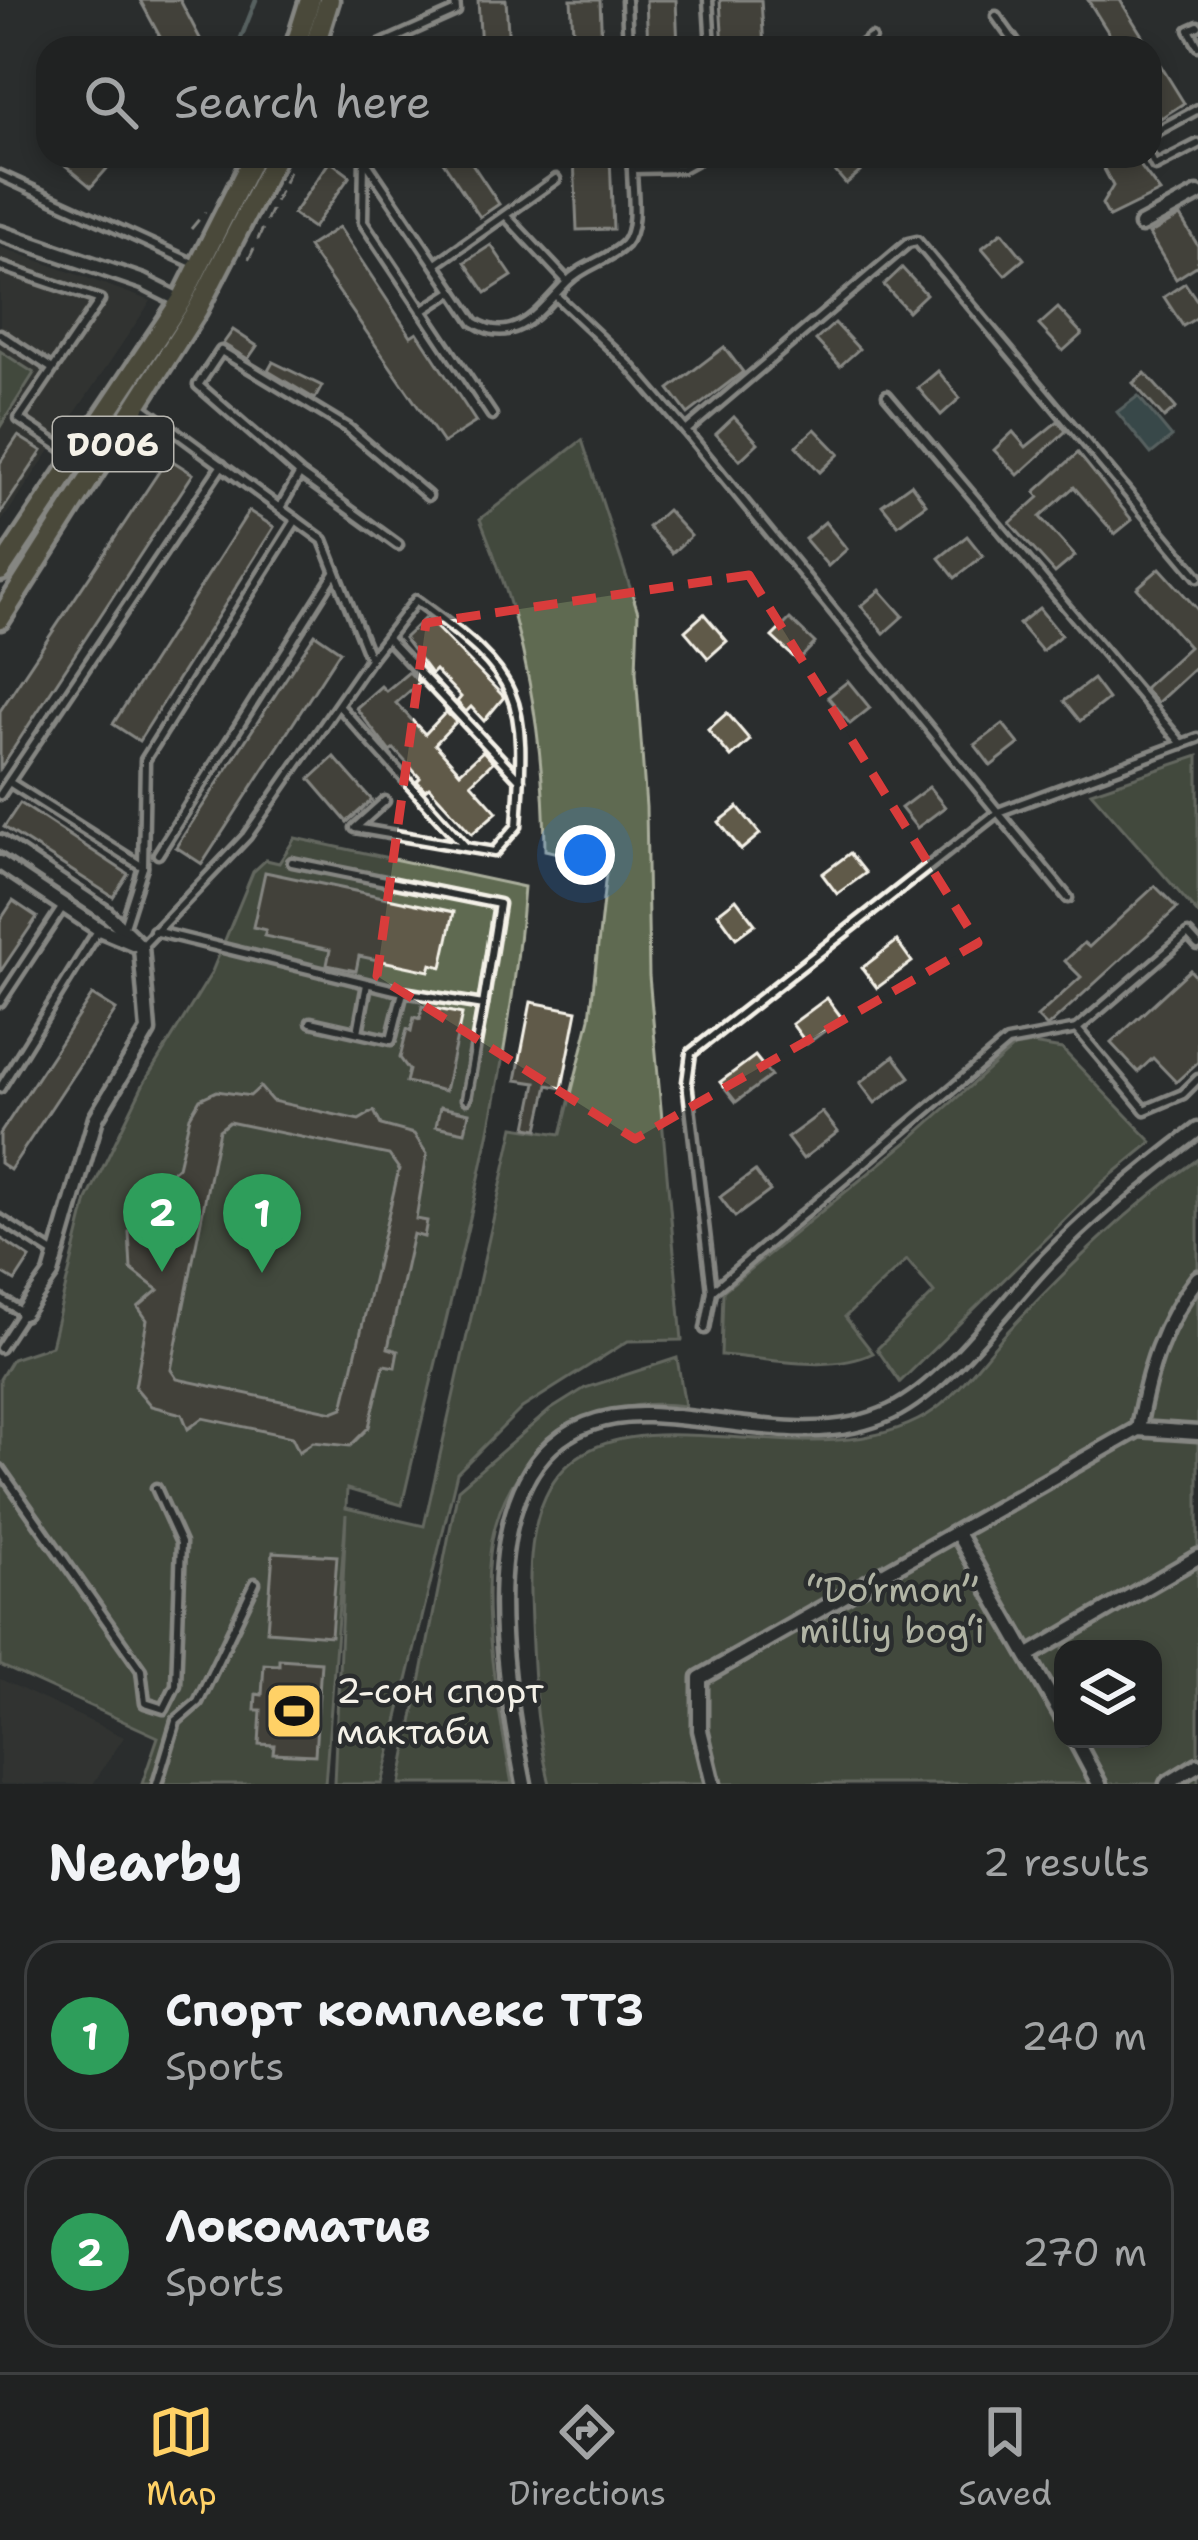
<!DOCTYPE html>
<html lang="en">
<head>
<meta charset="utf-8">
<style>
  :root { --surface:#202222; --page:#282a2a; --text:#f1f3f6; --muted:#a2a4a5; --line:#3d3f40; --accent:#ffd166 }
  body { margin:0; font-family:"Shantell Sans",sans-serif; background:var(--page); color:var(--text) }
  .controls { position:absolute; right:36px; bottom:36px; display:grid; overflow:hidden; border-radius:24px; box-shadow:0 6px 18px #0003 }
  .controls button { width:108px; height:108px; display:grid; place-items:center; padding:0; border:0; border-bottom:3px solid var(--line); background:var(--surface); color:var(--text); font:60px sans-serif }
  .you { position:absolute; left:585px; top:855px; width:42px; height:42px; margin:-30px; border:9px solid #fff; border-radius:50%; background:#1a73e8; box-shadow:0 0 0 18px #1a73e833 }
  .badge { display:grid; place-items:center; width:78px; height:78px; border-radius:50%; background:var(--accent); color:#fff; font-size:39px; font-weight:700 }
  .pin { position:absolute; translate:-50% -99px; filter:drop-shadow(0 3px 6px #0008) }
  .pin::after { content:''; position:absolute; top:63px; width:42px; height:36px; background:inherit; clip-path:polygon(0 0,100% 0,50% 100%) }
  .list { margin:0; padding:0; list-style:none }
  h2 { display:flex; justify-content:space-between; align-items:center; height:156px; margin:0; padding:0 48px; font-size:51px }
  h2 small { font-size:39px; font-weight:400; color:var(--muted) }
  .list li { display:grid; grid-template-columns:78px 1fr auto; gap:36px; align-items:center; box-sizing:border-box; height:192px; margin:0 24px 24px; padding:0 24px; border:3px solid var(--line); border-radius:36px }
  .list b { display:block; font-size:45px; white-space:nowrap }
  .list p { margin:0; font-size:39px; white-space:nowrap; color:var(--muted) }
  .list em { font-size:39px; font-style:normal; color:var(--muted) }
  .icon { flex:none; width:66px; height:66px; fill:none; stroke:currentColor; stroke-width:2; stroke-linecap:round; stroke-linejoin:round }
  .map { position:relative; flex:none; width:1198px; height:1784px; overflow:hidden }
  .search { position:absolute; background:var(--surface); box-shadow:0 6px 18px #0003; left:36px; right:36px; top:36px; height:132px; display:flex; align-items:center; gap:30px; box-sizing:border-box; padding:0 42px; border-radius:36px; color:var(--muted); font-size:45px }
  .sheet { height:588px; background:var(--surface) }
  nav { display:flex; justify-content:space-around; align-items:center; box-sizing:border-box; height:168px; border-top:3px solid var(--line); background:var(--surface); font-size:33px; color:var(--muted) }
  nav a { display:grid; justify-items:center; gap:6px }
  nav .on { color:var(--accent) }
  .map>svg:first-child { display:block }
  .built { fill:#3a3a36 }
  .green { fill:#5f6a51; stroke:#aaae9c; stroke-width:3; fill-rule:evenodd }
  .water { fill:#4a686b; stroke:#8e9f9d; stroke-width:3 }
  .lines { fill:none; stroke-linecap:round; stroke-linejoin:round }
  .stream { stroke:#8e9f9d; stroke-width:4.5 }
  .building { fill:#615a4a; stroke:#f4f1e8; stroke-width:3; fill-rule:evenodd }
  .lane-casing { stroke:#f4f1e8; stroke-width:15 }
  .street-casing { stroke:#f4f1e8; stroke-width:21 }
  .primary-casing { stroke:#f4f1e8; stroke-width:27 }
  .path { stroke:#f4f1e8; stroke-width:3; stroke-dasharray:12 9; stroke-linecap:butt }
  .lane { stroke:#2a2d2e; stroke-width:6 }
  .street { stroke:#2a2d2e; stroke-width:12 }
  .primary { stroke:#726c4b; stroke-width:18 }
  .marked { fill:none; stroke:#d93c3b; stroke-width:9; stroke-dasharray:24 15; stroke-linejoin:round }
  .labels { text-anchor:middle; stroke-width:9; stroke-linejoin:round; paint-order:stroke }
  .shield { fill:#2a2d2e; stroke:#b7b6b0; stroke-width:3 }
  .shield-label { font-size:33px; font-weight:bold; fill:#f4f1e8 }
  .park-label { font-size:36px; fill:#b1b4a4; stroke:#2a2d2e }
  .poi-label { font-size:36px; fill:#f4f1e8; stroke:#2a2d2e; text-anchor:start }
</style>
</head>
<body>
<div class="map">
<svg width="1198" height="1784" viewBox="0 0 1198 1784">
  <rect width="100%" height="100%" fill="#2a2d2e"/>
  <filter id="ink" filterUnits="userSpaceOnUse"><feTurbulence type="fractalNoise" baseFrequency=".00833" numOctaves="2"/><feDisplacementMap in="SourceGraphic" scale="24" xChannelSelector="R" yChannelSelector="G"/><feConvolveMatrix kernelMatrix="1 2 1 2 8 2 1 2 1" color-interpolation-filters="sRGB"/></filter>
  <g filter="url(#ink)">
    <g class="built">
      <path d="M0,247L151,301L0,524Z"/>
      <path d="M0,1679L124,1737L93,1784H0Z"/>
    </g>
    <g class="green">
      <path d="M0,351L34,373L0,427Z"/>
      <path d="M582,440L638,612L636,672L646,807L649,976L682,1340L628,1341L522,1408L457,1473L382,1784H334L346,1514L325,1784H142L158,1737L0,1665V1379L12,1359L51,1346L87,1200L144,1083L211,974L253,872L266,860L279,863L295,838L524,887C509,1096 448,1302 402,1505L347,1489L346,1508L424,1526L514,1127L561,1134L590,1018L607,864L545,850C544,734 525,627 480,519Z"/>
      <path d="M1198,756V914L1091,792Z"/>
      <path d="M1032,1044L1062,1049L1152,1142L1104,1181L900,1382L877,1349L934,1293L907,1260L845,1317L873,1353C831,1374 768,1358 721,1355L723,1291L907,1142L1014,1047Z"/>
      <path d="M1198,1159V1784H550C534,1722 532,1658 530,1594C524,1322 785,1501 927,1415C957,1397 984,1356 1009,1330C1069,1267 1127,1209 1198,1159ZM1063,1649H1153V1739H1063Z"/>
      <path d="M677,1358L685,1406C587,1393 501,1453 490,1554C482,1628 499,1711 512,1784H400L458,1489L550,1410L585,1388Z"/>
    </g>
    <path class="water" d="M1138,396L1172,437L1151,454L1117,412Z"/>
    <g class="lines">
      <g class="stream">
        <path d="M237,48L256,0"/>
        <path d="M196,161L197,156"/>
      </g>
    </g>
    <g class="building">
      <path d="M140,0H180L205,48H166Z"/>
      <path d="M478,0H506L509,48H481Z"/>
      <path d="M571,0H600L602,48H574Z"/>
      <path d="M646,0H676L678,48H648Z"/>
      <path d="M720,0H761L764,48H723Z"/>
      <path d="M1088,0H1120L1184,103L1161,118L1150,100V48H1118Z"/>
      <path d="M73,156H118L91,187L65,165Z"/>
      <path d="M439,156H467L499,204L480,217Z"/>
      <path d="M822,156H847L860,172L846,184Z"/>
      <path d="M1097,156H1123L1127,163L1135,159L1160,192L1109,217L1102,204L1113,186Z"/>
      <path d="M610,157L613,229L577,230L574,158Z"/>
      <path d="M330,161L350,176L313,228L293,214Z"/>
      <path d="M1180,216L1198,246V265L1176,279L1149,234Z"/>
      <path d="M339,227L411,336L417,332L476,422L443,443L308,247Z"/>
      <path d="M1002,232L1024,259L1005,275L982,248Z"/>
      <path d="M491,245L512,276L486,293L465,262Z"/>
      <path d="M902,268L926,294L908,311L884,285Z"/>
      <path d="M1185,283L1198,302V317L1183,326L1164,297Z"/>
      <path d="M1058,308L1082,334L1063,351L1039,325Z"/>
      <path d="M835,323L859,349L840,366L816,340Z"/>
      <path d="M233,330L257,346L248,359L223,344Z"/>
      <path d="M724,347L743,372L688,414L669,389Z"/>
      <path d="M273,362L322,386L315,399L268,371Z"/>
      <path d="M938,371L960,398L941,415L918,388Z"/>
      <path d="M1145,373L1176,408L1164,418L1133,383Z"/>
      <path d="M734,417L758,443L740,460L716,434Z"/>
      <path d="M1058,421L1066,431L1018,475L994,450L1013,432L1026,447Z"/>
      <path d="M815,429L839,454L820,472L796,446Z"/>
      <path d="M18,436L42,451L0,514V463Z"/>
      <path d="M1078,453L1132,520L1115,534L1074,487L1040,517L1075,556L1055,573L1010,523L1039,497L1035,492Z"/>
      <path d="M168,458L193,474L0,769V711Z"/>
      <path d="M911,484L926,504L898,525L882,505Z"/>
      <path d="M667,510L691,536L672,553L648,527Z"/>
      <path d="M249,511L274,527L139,741L113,724Z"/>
      <path d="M825,522L847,549L828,566L805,539Z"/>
      <path d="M967,536L983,556L955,578L939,558Z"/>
      <path d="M1160,568L1198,610V665L1157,703L1144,688L1189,647L1137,588Z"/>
      <path d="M880,590L903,616L884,633L861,606Z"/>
      <path d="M1039,608L1061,635L1042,651L1019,624Z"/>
      <path d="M704,614L727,641L708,658L685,631Z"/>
      <path d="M426,617L504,697L484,721L471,707L466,712L457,702L461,697L435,670L431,674L404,638Z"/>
      <path d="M790,619L815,643L798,661L772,637Z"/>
      <path d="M315,634L340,651L202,864L176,847Z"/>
      <path d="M409,672L419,683L396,703L425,734L446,712L456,722L435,744L460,772L483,751L493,762L471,783L497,812L472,834L429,787L425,790L417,781L420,778L394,749L390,752L356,708L381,686L386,691Z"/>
      <path d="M1093,679L1108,699L1080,721L1064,701Z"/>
      <path d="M848,681L870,708L850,724L828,697Z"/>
      <path d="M727,713L750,740L731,757L708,730Z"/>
      <path d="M1003,724L1019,744L991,766L975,745Z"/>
      <path d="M334,757L372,800L347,822L310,779Z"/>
      <path d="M929,787L945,807L917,828L901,808Z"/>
      <path d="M20,803L128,874L113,897L4,827Z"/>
      <path d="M738,807L760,834L741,850L719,822Z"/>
      <path d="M850,853L866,873L837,894L822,874Z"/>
      <path d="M265,872L454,912L442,967L431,964L429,971L359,956L356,971L327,965L330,950L264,936L266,930L253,927Z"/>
      <path d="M1155,886L1177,908L1047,1027L1037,1017L1081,977L1065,961L1084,943L1089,947Z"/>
      <path d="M736,899L755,924L736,938L718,913Z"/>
      <path d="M13,901L37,917L0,972V921Z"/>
      <path d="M897,941L912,962L877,988L862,968Z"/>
      <path d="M1190,970L1198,979V1062L1176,1082L1153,1058L1138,1072L1111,1043Z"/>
      <path d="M92,995L116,1010L10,1170L0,1163V1134Z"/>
      <path d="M827,998L842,1018L807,1044L792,1024Z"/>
      <path d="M531,1002L577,1011L562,1088L548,1085L538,1129L527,1127L536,1083L516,1080Z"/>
      <path d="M422,1006L462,1014L445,1091L406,1082L409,1070L400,1058L407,1029L411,1031L414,1017L420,1019Z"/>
      <path d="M755,1056L771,1076L736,1102L720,1082Z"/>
      <path d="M894,1056L910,1077L875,1103L860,1083Z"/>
      <path d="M260,1087L272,1101L359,1120L374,1111L381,1125L414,1134L427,1154L416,1219L427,1221L424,1237L413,1234L388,1348L398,1351L395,1367L384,1365L369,1427L350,1446L313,1442L299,1452L292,1437L203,1418L188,1429L182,1414L151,1406L135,1387L147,1320L138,1307L158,1290L131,1269L129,1232L145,1212L170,1207L174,1191L165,1177L178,1167L190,1116L200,1099L217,1091L250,1096ZM229,1122L389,1155L399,1169L343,1408L333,1412L177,1379L171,1370L219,1130Z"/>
      <path d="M440,1107L469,1113L465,1132L436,1126Z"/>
      <path d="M822,1112L838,1132L803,1159L787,1138Z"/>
      <path d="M755,1171L770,1191L735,1217L720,1197Z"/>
      <path d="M0,1238L30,1258L15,1281L0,1272Z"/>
      <path d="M273,1552L337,1556L331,1636L267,1631Z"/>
      <path d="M279,1659L321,1662L315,1755L273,1753L274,1745L259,1744L261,1710H255L256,1694L262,1695L264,1664L279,1665Z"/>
    </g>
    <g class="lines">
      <defs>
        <g id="lane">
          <path d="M626,0L628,48"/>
          <path d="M708,0L711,48"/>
          <path d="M996,16L1019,48"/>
          <path d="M1198,26L1189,30L1198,46"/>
          <path d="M373,48L456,11L455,0"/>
          <path d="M857,48L871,38"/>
          <path d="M1150,135L1198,109"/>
          <path d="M362,156L474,322C516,349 543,306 568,281C583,265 610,260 625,244C639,228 632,189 632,169L682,168L704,156"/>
          <path d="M631,156L632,169"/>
          <path d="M1150,156L1155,166L1198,144"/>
          <path d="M364,158L363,222L492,415"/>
          <path d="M0,175L197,265"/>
          <path d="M506,216L567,281"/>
          <path d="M436,264L556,179"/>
          <path d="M0,266L100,300L19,419L73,455"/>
          <path d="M558,298L629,365L686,431L1068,898"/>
          <path d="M422,311L453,291"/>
          <path d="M0,334L51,368"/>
          <path d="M887,395L1182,744"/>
          <path d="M142,407L323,540L370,659L247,836L143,945"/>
          <path d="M686,431L908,243L917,241L1198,577"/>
          <path d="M280,508L299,475"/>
          <path d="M398,545L300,474L198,385L221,351L348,428L428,496"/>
          <path d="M388,639L520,780"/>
          <path d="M370,659L416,600C524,679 526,694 517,826L494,852L355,828L385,801"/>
          <path d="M339,706L465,846"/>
          <path d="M9,782L143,867"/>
          <path d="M0,795L222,465"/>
          <path d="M158,854L335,573"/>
          <path d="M292,862L499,904L483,1005L403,992"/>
          <path d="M123,929L143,867L145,760L296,520"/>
          <path d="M154,931L403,992L391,1040L311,1022"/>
          <path d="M0,1002L62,908"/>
          <path d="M1077,1029L1145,1110L1183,1094L1198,1079"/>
          <path d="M358,1032L367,984"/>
          <path d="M0,1088L99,929"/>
          <path d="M466,1099L483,1005"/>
          <path d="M0,1219L53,1253"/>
          <path d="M712,1291L1007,1042L1077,1029L1188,934L1198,945"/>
          <path d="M0,1299L23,1313L0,1348"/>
          <path d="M705,1329L712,1291L687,1082L691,1053L998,812L1198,738"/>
          <path d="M0,1469L141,1670L145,1703L164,1709L176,1685L181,1543L156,1488"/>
          <path d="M157,1784L176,1721L198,1702L255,1583"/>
        </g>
        <g id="street">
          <path d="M1141,225L1198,194"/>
          <path d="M0,233L143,282L181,301"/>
          <path d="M0,842L106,913L141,947L148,1031L96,1118L51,1274L23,1313"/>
          <path d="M0,863L99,929L135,944"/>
          <path d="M1138,1429C1148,1372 1162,1323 1198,1278"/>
          <path d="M957,1533L1063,1718"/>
          <path d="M1029,1655L1198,1557"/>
          <path d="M1075,1739L1099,1784"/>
          <path d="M524,1784C501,1666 455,1410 648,1415C726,1417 817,1448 891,1412C948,1384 1002,1307 1047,1260C1093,1212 1145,1170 1198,1130"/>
          <path d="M713,1784L700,1730V1678L1138,1429L1198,1433"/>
          <path d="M1167,1784L1198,1765"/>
        </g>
        <g id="primary">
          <path d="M295,48L310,0"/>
          <path d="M314,48L329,0"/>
          <path d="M0,571L181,301L254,156"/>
          <path d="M0,619L197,310L276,156"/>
        </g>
      </defs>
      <use href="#lane" class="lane-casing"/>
      <use href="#street" class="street-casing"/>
      <use href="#primary" class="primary-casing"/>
      <g class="path">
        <path d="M191,229L205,212"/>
        <path d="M249,259L296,156"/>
      </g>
      <use href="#lane" class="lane"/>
      <use href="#street" class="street"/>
      <use href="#primary" class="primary"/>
    </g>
  </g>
  <path d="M0 0H1198V1784H0ZM749,575L978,943L635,1139L377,976L426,623Z" fill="#2a2d2e" fill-opacity=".55" fill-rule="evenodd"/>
  <path class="marked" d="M749,575L978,943L635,1139L377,976L426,623Z"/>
  <defs>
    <symbol id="stadium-square" viewBox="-11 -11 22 22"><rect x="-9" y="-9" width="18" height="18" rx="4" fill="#ffd166" stroke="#2a2d2e"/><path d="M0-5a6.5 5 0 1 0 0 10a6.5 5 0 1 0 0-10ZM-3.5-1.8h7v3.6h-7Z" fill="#111"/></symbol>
  </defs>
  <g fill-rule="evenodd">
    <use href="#stadium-square" x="261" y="1678" width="66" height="66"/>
  </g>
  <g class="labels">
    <rect class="shield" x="53" y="417" width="120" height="54" rx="9"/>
    <g class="shield-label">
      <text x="113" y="456">D006</text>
    </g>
    <g class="park-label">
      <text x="892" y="1602">“Do‘rmon”<tspan x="892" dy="41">milliy bog‘i</tspan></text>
    </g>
    <g class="poi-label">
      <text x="336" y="1703">2-сон спорт<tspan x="336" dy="41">мактаби</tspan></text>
    </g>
  </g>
</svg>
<div class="controls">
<button><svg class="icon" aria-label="layers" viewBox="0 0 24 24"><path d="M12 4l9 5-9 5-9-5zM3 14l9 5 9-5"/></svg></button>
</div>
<div class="you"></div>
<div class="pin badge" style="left:262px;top:1273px;background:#2e9e5b">1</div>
<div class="pin badge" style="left:162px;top:1272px;background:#2e9e5b">2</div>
<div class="search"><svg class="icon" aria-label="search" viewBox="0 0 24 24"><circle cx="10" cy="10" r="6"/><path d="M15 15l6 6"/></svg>Search here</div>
</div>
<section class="sheet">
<h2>Nearby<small>2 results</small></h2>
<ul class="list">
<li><span class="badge" style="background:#2e9e5b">1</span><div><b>Спорт комплекс ТТЗ</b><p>Sports</p></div><em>240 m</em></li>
<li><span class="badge" style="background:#2e9e5b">2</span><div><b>Локоматив</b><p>Sports</p></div><em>270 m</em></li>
</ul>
</section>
<nav>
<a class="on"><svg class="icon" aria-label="map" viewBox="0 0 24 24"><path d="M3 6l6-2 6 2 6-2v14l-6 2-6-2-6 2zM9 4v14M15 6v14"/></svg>Map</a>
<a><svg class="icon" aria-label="directions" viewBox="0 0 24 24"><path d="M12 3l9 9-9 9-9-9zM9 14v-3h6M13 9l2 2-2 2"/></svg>Directions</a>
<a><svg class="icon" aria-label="saved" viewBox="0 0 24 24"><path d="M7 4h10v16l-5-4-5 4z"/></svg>Saved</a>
</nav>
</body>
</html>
